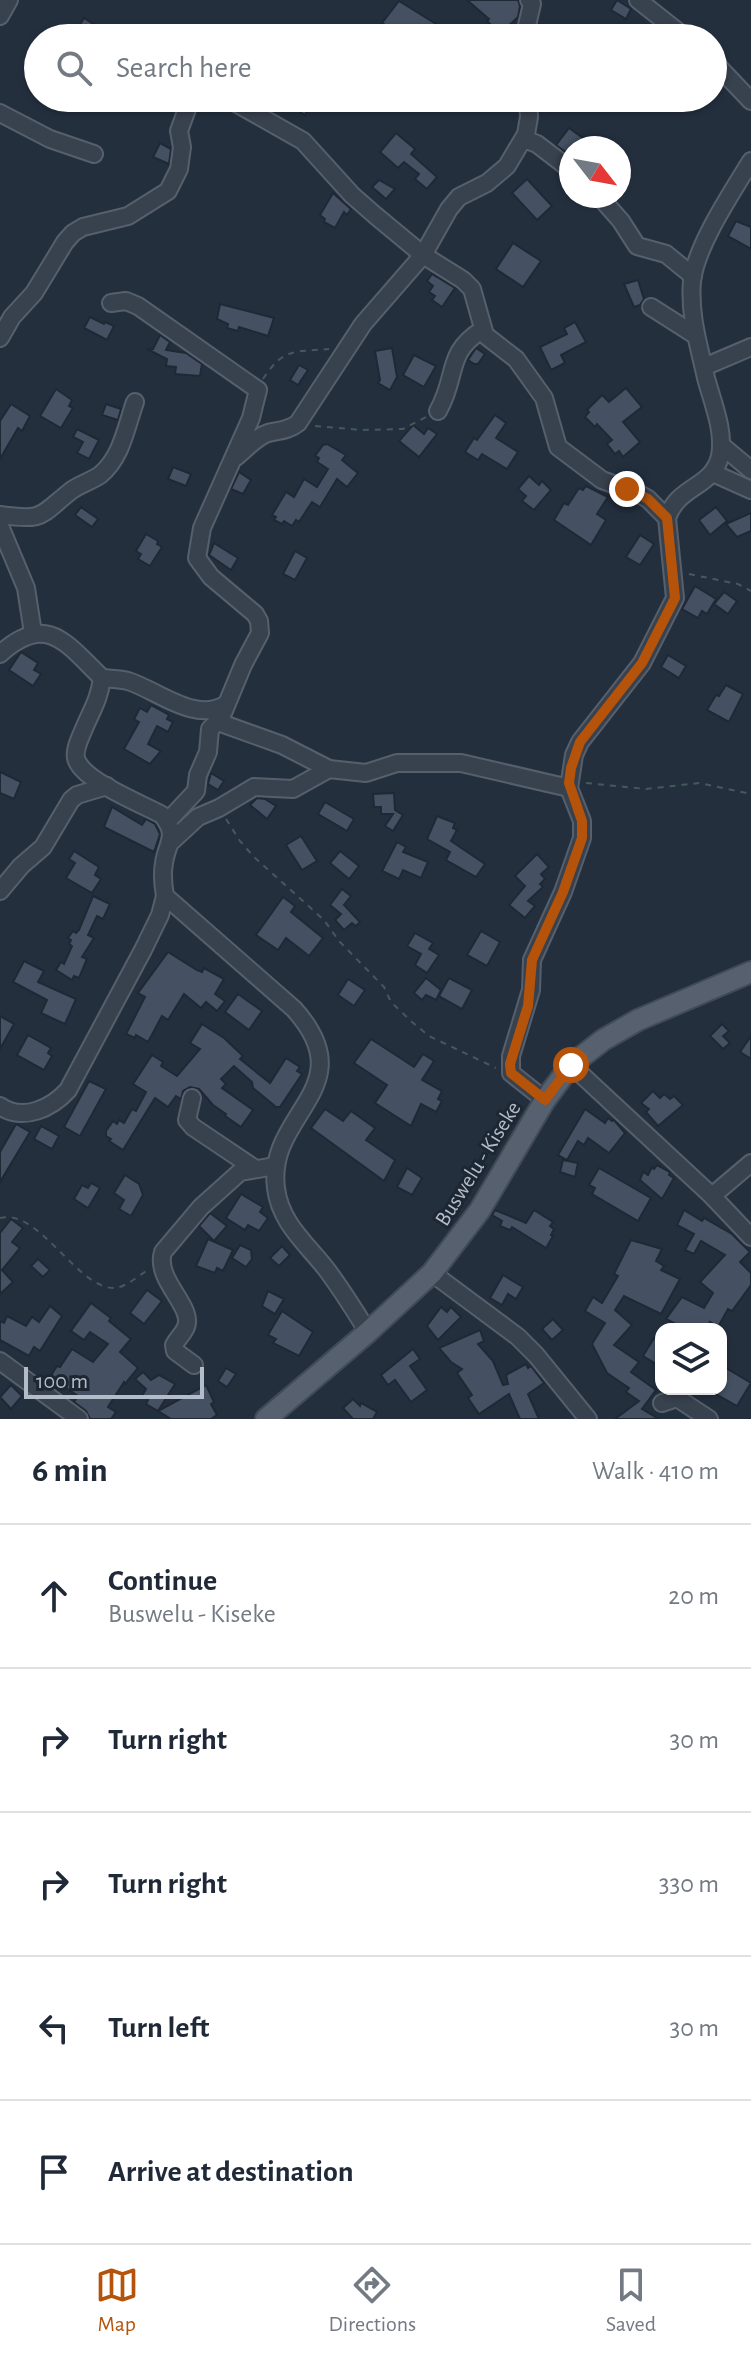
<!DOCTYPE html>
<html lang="en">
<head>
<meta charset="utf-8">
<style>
  :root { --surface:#fff; --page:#f6f6f7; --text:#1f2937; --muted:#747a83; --line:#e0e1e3; --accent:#b45309 }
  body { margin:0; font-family:"Alegreya Sans",sans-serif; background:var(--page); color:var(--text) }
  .controls { position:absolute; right:24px; bottom:24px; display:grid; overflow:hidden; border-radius:16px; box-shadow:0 2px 6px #0004 }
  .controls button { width:72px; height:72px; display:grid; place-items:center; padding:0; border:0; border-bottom:2px solid var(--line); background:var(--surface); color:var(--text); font:40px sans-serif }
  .compass { position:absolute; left:559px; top:136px; width:72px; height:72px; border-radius:50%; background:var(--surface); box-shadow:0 2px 6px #0004; rotate:121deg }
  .scale { position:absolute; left:24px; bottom:20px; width:180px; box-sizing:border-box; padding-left:8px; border:4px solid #b4bcc9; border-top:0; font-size:22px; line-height:28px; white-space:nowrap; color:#b4bcc9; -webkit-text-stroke:6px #1d2633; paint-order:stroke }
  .stop { position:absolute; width:24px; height:24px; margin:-18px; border:6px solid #b45309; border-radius:50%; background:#fff }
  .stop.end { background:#b45309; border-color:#fff; box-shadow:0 2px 8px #0008 }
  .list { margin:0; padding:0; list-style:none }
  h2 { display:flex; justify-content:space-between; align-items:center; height:104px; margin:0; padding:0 32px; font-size:34px }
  h2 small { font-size:26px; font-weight:400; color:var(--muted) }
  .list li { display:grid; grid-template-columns:52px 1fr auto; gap:24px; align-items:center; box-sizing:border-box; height:144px; padding:0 32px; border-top:2px solid var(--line) }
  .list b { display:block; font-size:30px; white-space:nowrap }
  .list p { margin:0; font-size:26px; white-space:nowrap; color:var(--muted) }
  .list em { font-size:26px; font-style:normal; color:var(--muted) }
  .icon { flex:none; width:44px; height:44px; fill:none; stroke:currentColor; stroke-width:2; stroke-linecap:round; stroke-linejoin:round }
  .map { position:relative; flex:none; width:751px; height:1419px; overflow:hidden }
  .search { position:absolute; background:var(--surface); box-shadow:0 2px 6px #0004; left:24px; right:24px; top:24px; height:88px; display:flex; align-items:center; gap:20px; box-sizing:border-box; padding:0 28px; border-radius:44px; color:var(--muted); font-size:30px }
  .sheet { height:824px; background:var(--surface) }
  nav { display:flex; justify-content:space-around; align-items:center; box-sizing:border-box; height:112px; border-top:2px solid var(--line); background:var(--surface); font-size:22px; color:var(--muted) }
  nav a { display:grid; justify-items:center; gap:4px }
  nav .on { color:var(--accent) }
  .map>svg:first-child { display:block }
  .building { fill:#455162; stroke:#1f2835; stroke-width:2 }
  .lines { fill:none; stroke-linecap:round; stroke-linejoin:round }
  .minor-casing { stroke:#565f6c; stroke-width:20 }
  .major-casing { stroke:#414a57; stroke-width:24 }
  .path { stroke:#44595c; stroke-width:2; stroke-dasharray:6 6; stroke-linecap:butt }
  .minor { stroke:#38414e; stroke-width:16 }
  .major { stroke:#56606e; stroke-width:20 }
  .route { stroke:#b45309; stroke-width:10 }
  .labels { text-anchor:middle; stroke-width:6; stroke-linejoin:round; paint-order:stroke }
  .street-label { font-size:22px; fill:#b4bcc9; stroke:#1d2633 }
</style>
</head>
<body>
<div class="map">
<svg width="751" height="1419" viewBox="0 0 751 1419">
  <rect width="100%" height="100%" fill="#242f3e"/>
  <g class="building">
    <path d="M467,0H518L520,6L518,17L500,34L487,21L489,19Z"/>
    <path d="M617,0L631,9L626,19L611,10Z"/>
    <path d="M399,1L436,24L428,38H407L382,23Z"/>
    <path d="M84,18L98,27L91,38H72Z"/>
    <path d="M277,98H314L305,115Z"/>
    <path d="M539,98H562L552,112L539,103Z"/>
    <path d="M569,128L597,148H571V156L556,145Z"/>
    <path d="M396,133L415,149L411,154L437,177L427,189L415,179L419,174L404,162L398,168L380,152Z"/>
    <path d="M160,143L171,149L169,164L153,157Z"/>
    <path d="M527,179L552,206L537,220L512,193Z"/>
    <path d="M379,180L395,189L386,199L372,187Z"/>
    <path d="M333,193L351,209L347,215L344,212L335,228L324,222L325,219L320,215Z"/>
    <path d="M736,221L751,227V249L728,236Z"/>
    <path d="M513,243L541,261L523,287L496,269Z"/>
    <path d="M432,274L455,288L442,307L432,300L435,296L429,292L433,286L427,281Z"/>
    <path d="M638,280L644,299L640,305L634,307L624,284Z"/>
    <path d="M220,304L274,318L268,336L239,327L238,331L227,328L228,324L217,319Z"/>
    <path d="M90,317L104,324L105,322L114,326L107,340L84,328Z"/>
    <path d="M575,322L586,342L561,355L565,363L551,370L540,347L567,334L564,328Z"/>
    <path d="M160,335L170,342L166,350L186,353L202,364L200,376L175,374L176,367L166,366L167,359L147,349H153Z"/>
    <path d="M392,348L397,377L390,390L378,383L380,380L375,351Z"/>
    <path d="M476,348L485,354L478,364H474L468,360Z"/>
    <path d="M414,355L436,366L424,387L403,375Z"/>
    <path d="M299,365L308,370L298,385L290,380Z"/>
    <path d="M626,388L642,407L623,422L640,442L623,457L619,451L615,454L607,444L612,440L597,424L595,427L585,417L589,412L587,410L602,395L609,402Z"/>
    <path d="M56,389L72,400L69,406L73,408L61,428L40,416Z"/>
    <path d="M11,404L30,416L22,431L18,428L0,459V421Z"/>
    <path d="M106,404L121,409L118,420L102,415Z"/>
    <path d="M495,415L506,423L496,438L518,452L507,469L482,454L478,460L465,452L474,438L477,440Z"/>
    <path d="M413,425L424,434L428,428L437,434L419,457L399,441Z"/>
    <path d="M77,429L99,440L89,459L77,453L83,442L73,437Z"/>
    <path d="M327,444L346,455L342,460L358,473L347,487L337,479L320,507L312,502L299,522L296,520L292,526L284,521L282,524L274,520L276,517L272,515L286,492L294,497L304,479L317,487L328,469L317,462L319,458L315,456L323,445Z"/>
    <path d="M173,467L191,474L186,486L168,479Z"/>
    <path d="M239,472L251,480L243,494L231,489Z"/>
    <path d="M529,476L539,485L542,481L551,490L534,510L522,501L526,496L518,489Z"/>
    <path d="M586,486L608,497L597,514L606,520L591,545L554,520L564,503L568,505L579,488L583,490Z"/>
    <path d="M81,507L98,519L92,527L75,515Z"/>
    <path d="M716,507L727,521L710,535L699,520Z"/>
    <path d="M751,513V531L737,537L726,524Z"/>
    <path d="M146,534L158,541L157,544L162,547L150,566L138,559L141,554L136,551Z"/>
    <path d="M640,535L654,544L640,565L626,557Z"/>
    <path d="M214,543L238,558L231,570L209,555Z"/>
    <path d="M295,551L307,558L295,580L283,574Z"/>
    <path d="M695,586L716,599L707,614L702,611L698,618L682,609Z"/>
    <path d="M724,592L737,601L728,614L714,604Z"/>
    <path d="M21,652L38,663L34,670L41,674L33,686L9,670Z"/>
    <path d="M668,655L686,666L679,678L661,667Z"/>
    <path d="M726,685L743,694L729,722L707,710L716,695L719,696Z"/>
    <path d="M151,705L169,715L167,719L173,722L168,732L157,726L148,744L161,751L150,764L124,749L139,722L134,719L140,708L147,712Z"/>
    <path d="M0,772L21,782L14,799L0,793Z"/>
    <path d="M211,773L224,781L218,790L208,784Z"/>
    <path d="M394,793L395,810L403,815L393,831L385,826L393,814H381V807H374L373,794Z"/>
    <path d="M257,798L265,799L276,806L267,819L250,805Z"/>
    <path d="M325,802L354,819L347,831L318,814Z"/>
    <path d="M112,807L142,825L146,819L155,824L160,834L154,852L104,827Z"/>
    <path d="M437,816L455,823L453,828L457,830L451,841L485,864L476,877L446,860L450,852L427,839Z"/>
    <path d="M301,836L317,861L302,870L286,845Z"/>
    <path d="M397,842L406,847L403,852L428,862L421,878L403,870L399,879L382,871Z"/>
    <path d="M74,851L99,867L95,875L101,879L92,893L66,878L75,863L69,859Z"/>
    <path d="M340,851L359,866L349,879L330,863Z"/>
    <path d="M537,854L549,867L541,874L545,879L540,884L543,887L528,901L535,906L525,918L509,905L525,886L515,876Z"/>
    <path d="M342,889L351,896L344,905L360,922L356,926L352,923L344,930L335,920L341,914L330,905Z"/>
    <path d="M93,896L110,904L103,919L97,916L88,935L94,938L82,957L87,959L79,978L74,976L72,980L56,970L61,962L64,964L72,946L69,944L71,940L68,938L73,931L76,933L79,930Z"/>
    <path d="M283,897L295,906L291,912L323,938L309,956L286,938L278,950L256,935Z"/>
    <path d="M481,931L500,942L487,966L467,955Z"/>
    <path d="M415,933L433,943L429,949L439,955L427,973L415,965L421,954L407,946Z"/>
    <path d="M168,952L197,970L202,972L204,968L224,979L215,994L225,1001L217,1011L206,1002L201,1008L184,994L168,1020L162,1016L148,1042L136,1035L135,1038L126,1034L145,997L138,993Z"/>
    <path d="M24,961L44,971L38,982L76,999L65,1024L41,1013L47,1000L13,982Z"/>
    <path d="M426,978L441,990L436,1000L426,995L422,1000L414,993Z"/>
    <path d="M449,978L472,990L462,1009L439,996Z"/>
    <path d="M348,979L365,990L354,1006L338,995Z"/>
    <path d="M238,994L262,1011L249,1030L225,1012Z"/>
    <path d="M0,1016L14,1024L0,1049Z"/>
    <path d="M202,1024L224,1038L243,1056L240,1059L270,1083L286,1058L300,1067L297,1071L302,1074L280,1107H276L253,1088L252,1082L234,1066L221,1079L226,1084L222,1088L253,1110L241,1127L225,1116L226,1114L213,1105L199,1089L190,1087L183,1091L181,1099L176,1096L168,1107L155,1098L123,1150L109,1141L111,1139L106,1136V1131L113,1121L117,1124L119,1120L124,1123L132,1109L136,1111L146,1092L133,1084L152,1055L163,1062L161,1066L177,1076L200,1049L190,1043Z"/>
    <path d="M722,1024L729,1031L723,1036L730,1043L723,1049L710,1036Z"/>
    <path d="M28,1035L51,1048L48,1053L52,1056L44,1070L17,1055Z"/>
    <path d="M751,1036V1059L740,1052Z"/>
    <path d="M371,1039L414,1067L423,1054L434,1061L422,1080L442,1091L438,1099L442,1101L436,1112L421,1104L411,1126L375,1103L387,1085L354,1063Z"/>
    <path d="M89,1081L106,1089L80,1136L64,1127Z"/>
    <path d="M653,1091L660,1098L664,1094L670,1099L674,1096L683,1105L658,1126L646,1112L649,1109L641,1103Z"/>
    <path d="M325,1109L343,1121L351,1111L375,1128L366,1140L395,1160L384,1181L311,1128Z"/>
    <path d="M585,1109L605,1123L608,1118L612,1121L614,1120L625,1133L609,1153L588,1138L584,1145L578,1141L567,1160L558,1155Z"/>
    <path d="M16,1124L30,1132L0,1182V1152Z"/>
    <path d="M41,1126L59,1136L52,1149L34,1139Z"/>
    <path d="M563,1160L578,1163L575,1177L560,1172Z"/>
    <path d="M657,1165L670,1172L669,1175L674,1178L662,1199L640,1180L643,1172L648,1175L652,1167L654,1169Z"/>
    <path d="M407,1168L422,1178L412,1195L397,1187Z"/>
    <path d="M599,1168L651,1198L638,1221L592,1194L595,1188L589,1185Z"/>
    <path d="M125,1175L139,1184L143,1195L131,1216L119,1209L124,1200L114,1193Z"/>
    <path d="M91,1183L100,1188L88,1208L74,1199L82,1185L88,1188Z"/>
    <path d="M241,1194L263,1207L260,1212L268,1218L259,1231L248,1225L245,1230L226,1218Z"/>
    <path d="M495,1210L526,1223L534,1210L553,1222L550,1226L554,1229L551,1235L553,1236L546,1248L512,1227L510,1230L500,1226L502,1221L492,1215Z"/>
    <path d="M684,1210L702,1221L704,1218L732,1234L750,1252L740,1262L751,1273V1285L732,1311L728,1309L718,1327L710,1322L706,1329H685L666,1319L682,1297L704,1308L713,1293L700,1282L725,1255L701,1241L694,1254L685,1250L694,1234L677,1225Z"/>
    <path d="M210,1213L227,1226L214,1241L199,1226Z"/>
    <path d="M11,1219L23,1228L12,1242L20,1248L2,1270L13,1282L0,1294V1233Z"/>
    <path d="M208,1239L233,1250L223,1271L217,1268L215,1273L196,1266Z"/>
    <path d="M631,1240L662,1249L656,1261L664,1266L661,1270L680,1279L661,1314L624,1296L615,1310L632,1325L614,1345L639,1362L631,1372L656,1390L642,1409L659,1419H615L639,1401L626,1392L629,1388L607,1373L592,1344L605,1323L585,1311L593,1297L602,1303L618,1276L614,1274Z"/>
    <path d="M240,1245L251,1250L252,1259L246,1267L232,1258Z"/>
    <path d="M282,1246L290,1255L279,1266L270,1258Z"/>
    <path d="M38,1259L50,1270L43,1277L31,1266Z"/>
    <path d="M503,1275L523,1287L516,1299L508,1294L502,1305L490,1298Z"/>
    <path d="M147,1290L162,1301L144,1324L130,1313Z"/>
    <path d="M268,1291L284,1299L275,1314L262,1306Z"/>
    <path d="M91,1303L111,1318L109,1321L131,1339L120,1352L138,1368L125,1384L124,1382L108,1407L116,1412L111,1419H90L86,1411L74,1402L78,1396L50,1377L57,1366L60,1367L72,1349L93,1362L108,1344L90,1332L84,1340L71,1331Z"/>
    <path d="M50,1306L62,1316L40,1351L34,1347L29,1356L0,1340V1321L4,1323L7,1316L26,1326L32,1317L39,1322Z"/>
    <path d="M441,1307L447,1312L451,1307L461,1317L438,1340L427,1326Z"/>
    <path d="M282,1311L313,1332L299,1356L273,1343L276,1339L268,1335Z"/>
    <path d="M553,1319L563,1330L552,1340L542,1329Z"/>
    <path d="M480,1330L484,1341L478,1344L493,1361L503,1385L508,1384L506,1375L526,1364L528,1368L531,1366L544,1383L528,1394L539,1419H520L509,1394L479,1414L468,1398L472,1395L457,1373L462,1369L451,1362L439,1348Z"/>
    <path d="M654,1338L661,1342V1367L643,1356Z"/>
    <path d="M413,1349L420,1359L410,1366L427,1390L411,1402L395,1380L388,1385L381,1375Z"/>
    <path d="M721,1365L751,1383L737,1406L707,1389H721Z"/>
    <path d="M226,1368L236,1374L227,1387L218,1381Z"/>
    <path d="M143,1372L151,1380L159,1375L175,1384L158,1411L146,1404L148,1400L142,1396L146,1389L135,1379Z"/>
    <path d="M11,1385L22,1396L11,1409L0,1397Z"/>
    <path d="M206,1385L214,1402L211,1404L217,1415L211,1419H171L158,1411Z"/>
    <path d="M353,1399L360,1406L361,1403L377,1412L373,1419H353L343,1408Z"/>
  </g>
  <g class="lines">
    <defs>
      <g id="minor">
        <path d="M638,0L686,38"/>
        <path d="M0,16L9,0"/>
        <path d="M524,38L532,4L529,0"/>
        <path d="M713,61L751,101"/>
        <path d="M227,98L303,141L352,195L376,216L423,255L463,280L472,289L485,335L516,359L544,398L558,447L602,480L636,492L648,499L667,518"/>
        <path d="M0,113L50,139L94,154"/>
        <path d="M524,139L537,144L571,170"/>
        <path d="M599,196L621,221L637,246L666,254L693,276"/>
        <path d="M111,303L126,301L138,306L258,390L251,418L202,528L197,558L211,577L255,614L259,621L260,633L243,665L221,718L210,729L208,752L198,775L196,791L167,822"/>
        <path d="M651,307L695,335"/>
        <path d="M0,338L12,317L34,293L65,242L73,233L83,227L128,216L168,191L179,169L182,147L179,131L191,98"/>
        <path d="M704,367L751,347"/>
        <path d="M438,411C458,376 445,353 482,330"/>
        <path d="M721,445L751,470"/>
        <path d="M236,457C246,449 256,437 268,433C279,430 288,431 298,423L363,324L423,255L449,209L459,197L487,183L507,166L526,134L529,117L528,98"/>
        <path d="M713,473L751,490"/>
        <path d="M0,515C45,521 39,516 72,490C81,484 91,481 100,475C122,457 126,427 135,402"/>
        <path d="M0,526L26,588L33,633"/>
        <path d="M0,654C47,612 66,643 102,678C99,701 91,711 83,731C79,740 73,753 77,761C86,782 142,804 162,815C179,836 167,842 164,863C162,874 163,885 165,896L294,1009C365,1088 266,1113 276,1188C280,1223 307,1244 327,1270C342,1290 355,1311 368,1332"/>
        <path d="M102,678C110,679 120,679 128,681C157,690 194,723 225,705"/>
        <path d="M218,722L282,745L329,769"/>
        <path d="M172,841L198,817L219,808L254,787L293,789L329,769L366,773L397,763H461L569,788"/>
        <path d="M0,891L21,866L43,847L71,800L77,795L107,786"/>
        <path d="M571,1065L712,1196L751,1237"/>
        <path d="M192,1098L187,1120L193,1127L254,1168"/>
        <path d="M545,1100L511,1073V1056L531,990L532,960L563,892L582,838V821L569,788L574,755L580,742L642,663L675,598L667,518C678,485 713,488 720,456C725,431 712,401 706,378C699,346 689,315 692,281C696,246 732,192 751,161"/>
        <path d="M0,1106C23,1122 52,1108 68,1090L143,950L160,915L165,896"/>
        <path d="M712,1196L751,1163"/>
        <path d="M432,1273L518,1337L536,1355L588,1419"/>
        <path d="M0,1361L79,1419"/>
        <path d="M194,1365L175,1351L174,1345C177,1339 182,1335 185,1329C197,1308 154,1281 163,1252L201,1207L240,1172L275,1166"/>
        <path d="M662,1403L677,1398L709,1419"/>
      </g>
      <path id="major" d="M266,1419L368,1332L432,1273L480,1210L545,1100L571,1065L603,1040L638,1020L751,972"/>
    </defs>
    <use href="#minor" class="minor-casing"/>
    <use href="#major" class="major-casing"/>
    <g class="path">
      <path d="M263,379C283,348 294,352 329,349"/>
      <path d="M315,426L361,430L403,429L426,417"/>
      <path d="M689,574L738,584L751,591"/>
      <path d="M586,783L646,789L699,783L751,794"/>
      <path d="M226,819L240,841L254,857L324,920L339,941L384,987L391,1002L412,1022L429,1036L496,1068"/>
      <path d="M0,1218C40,1208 78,1291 116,1288C127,1286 140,1275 149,1269"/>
    </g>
    <use href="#minor" class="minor"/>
    <use href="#major" class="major"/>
  </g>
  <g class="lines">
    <path class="route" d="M571,1065L545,1100L511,1073L510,1064L528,1006L532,960L563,892L582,838V821L569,783L571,768L580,742L642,663L675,598L667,518L648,499L627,489"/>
  </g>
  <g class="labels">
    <g class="street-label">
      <text transform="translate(477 1163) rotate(-58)" y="8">Buswelu - Kiseke</text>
    </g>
  </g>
</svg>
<div class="controls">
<button><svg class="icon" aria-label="layers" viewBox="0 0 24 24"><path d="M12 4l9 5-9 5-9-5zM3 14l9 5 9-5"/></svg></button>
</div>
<svg class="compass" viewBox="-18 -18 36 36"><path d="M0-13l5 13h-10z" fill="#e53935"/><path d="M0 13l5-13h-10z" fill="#747a83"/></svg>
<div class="scale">100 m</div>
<div class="stop" style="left:571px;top:1065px"></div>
<div class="stop end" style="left:627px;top:489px"></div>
<div class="search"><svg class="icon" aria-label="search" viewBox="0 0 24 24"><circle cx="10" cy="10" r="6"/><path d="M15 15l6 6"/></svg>Search here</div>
</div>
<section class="sheet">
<h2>6 min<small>Walk · 410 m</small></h2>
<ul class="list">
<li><svg class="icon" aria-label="ahead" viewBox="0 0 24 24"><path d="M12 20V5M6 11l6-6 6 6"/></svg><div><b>Continue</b><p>Buswelu - Kiseke</p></div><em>20 m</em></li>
<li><svg class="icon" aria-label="right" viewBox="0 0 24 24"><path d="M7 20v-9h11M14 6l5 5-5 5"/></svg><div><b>Turn right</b></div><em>30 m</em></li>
<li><svg class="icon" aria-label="right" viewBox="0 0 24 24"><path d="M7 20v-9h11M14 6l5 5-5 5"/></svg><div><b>Turn right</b></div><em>330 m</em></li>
<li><svg class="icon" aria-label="left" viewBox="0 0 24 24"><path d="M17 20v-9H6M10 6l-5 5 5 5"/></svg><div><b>Turn left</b></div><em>30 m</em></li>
<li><svg class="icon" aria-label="arrive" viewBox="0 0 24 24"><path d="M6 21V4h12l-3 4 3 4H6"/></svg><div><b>Arrive at destination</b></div></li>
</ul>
</section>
<nav>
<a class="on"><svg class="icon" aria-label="map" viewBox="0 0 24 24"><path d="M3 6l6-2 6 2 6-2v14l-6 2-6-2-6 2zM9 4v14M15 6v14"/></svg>Map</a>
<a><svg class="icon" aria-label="directions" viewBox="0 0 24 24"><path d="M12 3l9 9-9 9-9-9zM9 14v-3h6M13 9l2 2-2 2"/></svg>Directions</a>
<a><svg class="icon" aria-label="saved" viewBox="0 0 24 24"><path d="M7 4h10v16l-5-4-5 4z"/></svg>Saved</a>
</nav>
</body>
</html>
